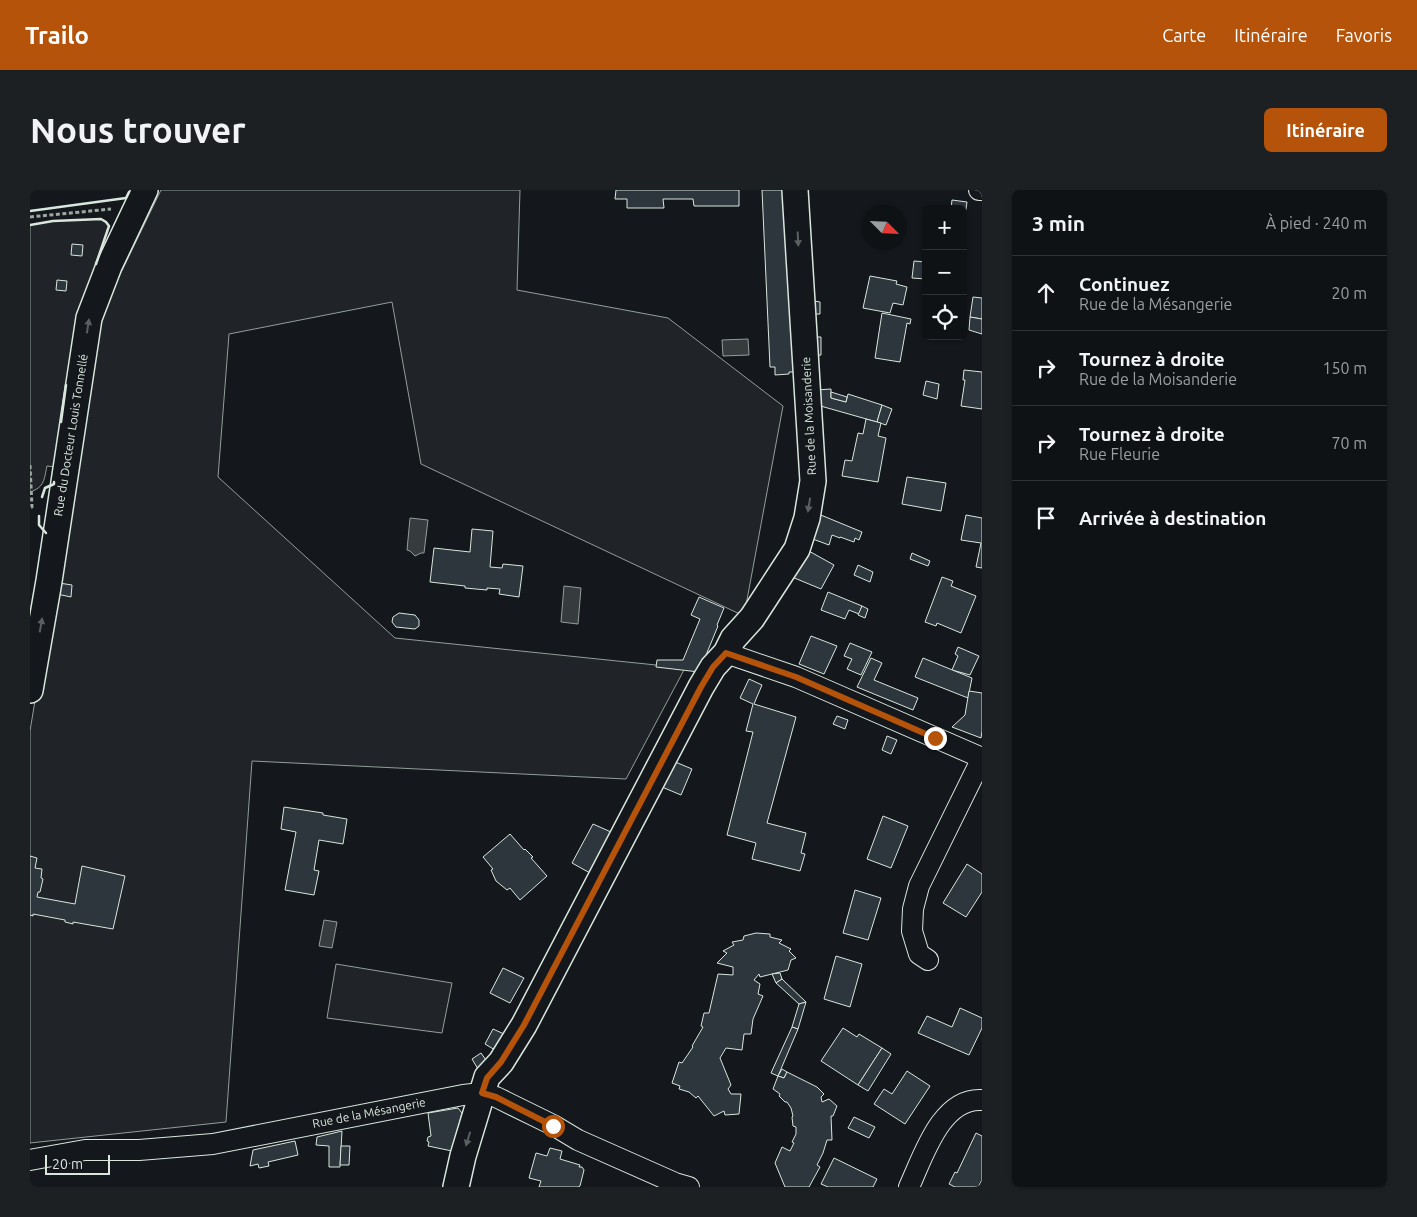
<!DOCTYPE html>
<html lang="fr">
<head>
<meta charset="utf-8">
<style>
  :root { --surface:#0f1215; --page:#1d2022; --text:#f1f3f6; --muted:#9b9ea0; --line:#2f3234; --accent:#b45309 }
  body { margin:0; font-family:Ubuntu,sans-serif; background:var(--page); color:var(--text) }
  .controls { position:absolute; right:15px; top:15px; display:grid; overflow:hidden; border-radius:8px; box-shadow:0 1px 4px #0004 }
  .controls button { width:45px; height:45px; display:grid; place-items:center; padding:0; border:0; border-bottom:1px solid var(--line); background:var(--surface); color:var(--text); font:25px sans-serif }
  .compass { position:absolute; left:832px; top:15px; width:45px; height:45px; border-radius:50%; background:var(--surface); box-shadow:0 1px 4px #0004; rotate:114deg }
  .scale { position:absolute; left:15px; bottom:12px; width:65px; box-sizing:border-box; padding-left:5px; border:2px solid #d8e6dc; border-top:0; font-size:14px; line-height:18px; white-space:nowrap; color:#d8e6dc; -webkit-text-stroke:4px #14181c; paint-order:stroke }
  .stop { position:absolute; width:15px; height:15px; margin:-11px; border:4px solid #b45309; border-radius:50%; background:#fff }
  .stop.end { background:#b45309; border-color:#fff; box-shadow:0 1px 5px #0008 }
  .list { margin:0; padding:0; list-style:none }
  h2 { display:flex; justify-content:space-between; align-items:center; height:65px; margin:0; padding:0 20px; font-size:21px }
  h2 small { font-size:16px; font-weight:400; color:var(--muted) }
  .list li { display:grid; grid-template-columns:32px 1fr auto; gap:15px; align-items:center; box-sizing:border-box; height:75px; padding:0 20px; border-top:1px solid var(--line) }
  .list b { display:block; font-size:19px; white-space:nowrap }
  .list p { margin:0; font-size:16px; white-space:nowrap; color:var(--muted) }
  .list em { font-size:16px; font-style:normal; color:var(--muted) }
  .icon { flex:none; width:28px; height:28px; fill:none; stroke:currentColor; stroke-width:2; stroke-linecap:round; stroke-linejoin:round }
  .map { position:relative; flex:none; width:952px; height:997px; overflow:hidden; border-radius:8px }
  header { display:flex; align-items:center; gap:30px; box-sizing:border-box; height:70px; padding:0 25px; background:var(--accent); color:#fff }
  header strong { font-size:24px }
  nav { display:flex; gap:28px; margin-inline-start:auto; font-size:18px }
  .intro { display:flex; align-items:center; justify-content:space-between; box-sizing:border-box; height:120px; padding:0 30px }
  h1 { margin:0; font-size:35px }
  .button { padding:12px 22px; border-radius:8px; background:var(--accent); color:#fff; font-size:18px; font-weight:700 }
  main { display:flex; gap:30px; padding:0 30px }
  aside { flex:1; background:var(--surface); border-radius:8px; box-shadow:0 1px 4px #0004 }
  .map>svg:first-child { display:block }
  .green { fill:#202428; stroke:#939e99 }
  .water { fill:#363b3e; stroke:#939e99 }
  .building { fill:#2c363c; stroke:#d8e6dc }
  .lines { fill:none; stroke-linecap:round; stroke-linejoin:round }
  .minor-casing { stroke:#d8e6dc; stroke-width:22 }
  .tertiary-casing { stroke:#d8e6dc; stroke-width:28 }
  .path { stroke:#9da8a2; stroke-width:3; stroke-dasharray:4 2.5; stroke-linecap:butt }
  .minor { stroke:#14181c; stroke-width:20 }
  .tertiary { stroke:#14181c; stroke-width:25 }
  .wall { stroke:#d8e6dc; stroke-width:2.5 }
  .oneway { fill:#59605f }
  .route { stroke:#b45309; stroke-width:6 }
  .labels { text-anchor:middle; stroke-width:4; stroke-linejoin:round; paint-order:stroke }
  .street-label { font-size:12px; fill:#d8e6dc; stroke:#14181c }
</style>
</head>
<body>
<header>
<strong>Trailo</strong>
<nav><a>Carte</a><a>Itinéraire</a><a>Favoris</a></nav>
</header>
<div class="intro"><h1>Nous trouver</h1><a class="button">Itinéraire</a></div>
<main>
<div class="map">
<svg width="952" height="997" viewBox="0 0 952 997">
  <rect width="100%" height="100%" fill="#14181c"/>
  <g class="green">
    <path d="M131,0H490L487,100L638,128L753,216L714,426L391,274L362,112L199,144L188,287L365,448L655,478L596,589L222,571L196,932L0,953V541L67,132Z"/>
    <path d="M71,29L76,32L79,36L48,126L32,220L26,277L17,276C14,289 15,297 0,302V35L23,31Z"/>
    <path d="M306,774L422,793L412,843L297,828Z"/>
  </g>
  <g class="water">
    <path d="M718,149L719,165L693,166L692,150Z"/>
    <path d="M380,328L398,330L394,363H391L385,366L380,361L377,360Z"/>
    <path d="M534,396L551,398L548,434L531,432Z"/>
    <path d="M294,730L307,732L302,758L289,756Z"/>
  </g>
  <g class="building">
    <path d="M586,0H709V16H664L663,9H633L634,18H597V9H585Z"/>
    <path d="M732,0H754L765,182H759V184L745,185V177H740Z"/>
    <path d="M922,10L937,12L933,39V19H921Z"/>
    <path d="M42,54L53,55L52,66L41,65Z"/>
    <path d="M884,71L896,72V89L882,88Z"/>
    <path d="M840,86L867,91L866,94L877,97L873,115L863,113L860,123L833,118Z"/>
    <path d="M27,90L37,91L36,101L26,100Z"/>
    <path d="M943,107L952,108V129L940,127Z"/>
    <path d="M779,110L790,112V124H780Z"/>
    <path d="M852,123L881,129L880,134L877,133L870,172L845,168Z"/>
    <path d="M940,127L952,129V144L939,140Z"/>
    <path d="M781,147H791V165L783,166Z"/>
    <path d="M934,180L952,182V219L931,216L935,190H933Z"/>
    <path d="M896,191L909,194L907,209L893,205Z"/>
    <path d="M801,199V208L816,212L818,204L852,215L847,232L787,215L786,200Z"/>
    <path d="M801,202L817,207L816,212L801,208Z"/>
    <path d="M852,215L862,219L856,235L847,232Z"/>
    <path d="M836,229L851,233L848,246L856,248L848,292L812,286L815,270L822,271L828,243L833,244Z"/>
    <path d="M877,287L916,293L911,321L872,314Z"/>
    <path d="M786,323L832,342L829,350L825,348L824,352L810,347V348L802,345L799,355L780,348Z"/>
    <path d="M936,325L952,328V378L946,377L951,353L931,350Z"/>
    <path d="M442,339L463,341L460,377L472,378L473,374L493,376L489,407L469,404L470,399L457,398V400L435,398V396L400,392L404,358L440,362Z"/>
    <path d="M777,360L804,375L791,399L762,387Z"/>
    <path d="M882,363L900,371L898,376L880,369Z"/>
    <path d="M828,375L843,382L840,392L824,385Z"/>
    <path d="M912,387L923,391L921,396L946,406L931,443L907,433L906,436L895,432Z"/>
    <path d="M29,393L42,395L41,407L27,404Z"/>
    <path d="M798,402L832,416L829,424L819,420L815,429L791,420Z"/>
    <path d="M669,407L694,418L687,435L688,436L669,482L626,477L627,470H653L670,429L661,425Z"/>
    <path d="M832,416L838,419L835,428L828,425Z"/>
    <path d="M369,423L385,425L389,430V436L385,439L366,437L362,432L363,427Z"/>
    <path d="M781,446L807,456L794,484L769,474Z"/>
    <path d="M820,453L842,462L831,485L817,479L822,469L814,466Z"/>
    <path d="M928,457L949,466L940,485L922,480L928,466L925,464Z"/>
    <path d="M841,468L852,473L844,490L888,508L883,520L827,497Z"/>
    <path d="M893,468L942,488L938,508L885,487Z"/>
    <path d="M719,489L732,495L724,514L766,527L737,633L776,643L771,663L775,664L770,681L722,669L726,653L697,645L723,542L716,541L723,514L710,508Z"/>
    <path d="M939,501L952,503V541L951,548L922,537L935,525Z"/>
    <path d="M807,526L818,530L815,539L803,534Z"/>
    <path d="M857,546L867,550L861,564L852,560Z"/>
    <path d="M643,571L662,579L651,605L632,597Z"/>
    <path d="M254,617L293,623V625L317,629L313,654L289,650L284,680L289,681L284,705L255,700L266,642L251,639Z"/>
    <path d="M853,626L878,636L861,678L837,669Z"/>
    <path d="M563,634L581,642L560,683L542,673Z"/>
    <path d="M480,644L494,660L495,659L503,667L501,668L517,686L490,710L480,698L477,700L466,691L461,680L463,679L453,667Z"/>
    <path d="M0,666L7,668L5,678L12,679L11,688L13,689L10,702H8L7,707L45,714L52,676L95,686L83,739L43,732V734L35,732V730L3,724V726L0,725Z"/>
    <path d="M937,674L952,684V702L936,727L913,713Z"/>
    <path d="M825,700L851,708L838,750L813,743Z"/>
    <path d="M726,743L740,744V747L752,750L749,753L761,759L759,761L766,768L761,770L758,780L730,787L729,784L724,790L730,794L728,804L733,806L723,829L721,844H714L712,860L696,858L690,868L701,895L698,899L701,904H711L709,924L695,925L694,921L684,926L668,906L666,908L659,902L649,899L650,896L642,893L649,872L652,873L663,857L662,856L673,837L671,836L674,823H679L688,784L703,785V777L687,773L697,763L693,761L704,755L702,752L713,750L714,746Z"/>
    <path d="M806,766L832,774L820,817L794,809Z"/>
    <path d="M473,778L494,788L480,813L460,803Z"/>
    <path d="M750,783L752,789L746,793L742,784Z"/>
    <path d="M752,789L776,812L769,814L746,793Z"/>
    <path d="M776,812L768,839L762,837L769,814Z"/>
    <path d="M930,818L952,828V838L939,865L888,843L897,826L922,837Z"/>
    <path d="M762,837L768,839L748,886L741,883Z"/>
    <path d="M813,838L827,847L829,844L852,858L828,895L791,871Z"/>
    <path d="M463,839L474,844L465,860L455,854Z"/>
    <path d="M852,858L861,864L838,901L828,895Z"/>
    <path d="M451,863L458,873L448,879L442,869Z"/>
    <path d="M752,879L757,882L754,888L748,886Z"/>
    <path d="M877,881L900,896L875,934L844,914L854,899L862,904Z"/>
    <path d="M757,882L787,897L794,904L791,907L792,912L799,909L807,916L803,926H801L802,950H797L793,963L787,975L790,977L779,997H755L745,973L752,957L760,961L764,953L762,952L766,944V937L763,936L762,927L763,926L761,918L757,912H755L749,906L750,904L743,899L748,886L754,888Z"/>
    <path d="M428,918L432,923L422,961L398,956L399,952L397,951L398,947L401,946L398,923Z"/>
    <path d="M824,927L845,937L839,948L818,938Z"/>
    <path d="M312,941L310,977H299V956L286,955L287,947Z"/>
    <path d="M946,943L952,946V990L948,997H925L919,994L925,982L927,983Z"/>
    <path d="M265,951L268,965L238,972L239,976L229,978L228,974L220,976L223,960Z"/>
    <path d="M311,956H320L319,975H310Z"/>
    <path d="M520,958L532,961L530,969L550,975L549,977H552L554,980L550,996L548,997H509L511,991L499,988L506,963L517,966Z"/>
    <path d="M804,968L847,989L843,997H798L791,994Z"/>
  </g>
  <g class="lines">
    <defs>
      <g id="minor">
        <path d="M949,0H952"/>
        <path d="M696,463L766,487L952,568"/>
        <path d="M898,770L889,764L882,741L883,719L889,696L952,568"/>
        <path d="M0,970L55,960H109L183,954L433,905L452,903L466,907L523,935L548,950L645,993L659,997"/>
        <path d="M879,997C893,967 911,907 952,910"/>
      </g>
      <g id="tertiary">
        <path d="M0,500L19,391L59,128L79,76L115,0"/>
        <path d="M426,997L433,966L457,887L471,872L494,835L671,497L683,477L696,463L703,449L722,428L767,359L777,328L783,291L765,0"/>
      </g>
    </defs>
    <use href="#minor" class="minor-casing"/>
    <use href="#tertiary" class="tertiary-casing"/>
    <g class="path">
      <path d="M0,27L81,19"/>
      <path d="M0,275L2,317H0"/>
    </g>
    <use href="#minor" class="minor"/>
    <use href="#tertiary" class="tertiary"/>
    <g class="wall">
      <path d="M0,21L96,8L99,2"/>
      <path d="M0,35L23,31L71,29L76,32L79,36L66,74"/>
      <path d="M31,232L36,195"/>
      <path d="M12,307L15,298L24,294V292"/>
      <path d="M9,326V335L16,343"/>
    </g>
  </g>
  <defs><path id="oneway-solid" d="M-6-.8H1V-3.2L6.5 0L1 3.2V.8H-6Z" transform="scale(1.25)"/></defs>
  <g class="oneway">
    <use href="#oneway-solid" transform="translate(768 49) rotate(87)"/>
    <use href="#oneway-solid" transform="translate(58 136) rotate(-81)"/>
    <use href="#oneway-solid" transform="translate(779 315) rotate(99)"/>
    <use href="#oneway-solid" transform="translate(11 435) rotate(-80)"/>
    <use href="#oneway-solid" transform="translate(438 949) rotate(107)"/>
  </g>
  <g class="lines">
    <path class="route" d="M523,936L466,907L452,903L457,888L471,872L494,835L671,497L683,477L696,463L766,487L905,548"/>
  </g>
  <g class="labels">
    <g class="street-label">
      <text transform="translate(779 226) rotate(-93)" y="4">Rue de la Moisanderie</text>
      <text transform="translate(41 245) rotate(-81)" y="4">Rue du Docteur Louis Tonnellé</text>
      <text transform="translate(339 923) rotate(-11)" y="4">Rue de la Mésangerie</text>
    </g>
  </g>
</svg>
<div class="controls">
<button>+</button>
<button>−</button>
<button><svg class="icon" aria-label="locate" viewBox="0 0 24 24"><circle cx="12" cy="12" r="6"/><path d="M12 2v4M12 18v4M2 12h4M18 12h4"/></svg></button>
</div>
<svg class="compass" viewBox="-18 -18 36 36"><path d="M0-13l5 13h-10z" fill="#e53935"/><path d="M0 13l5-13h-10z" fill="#9b9ea0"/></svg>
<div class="scale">20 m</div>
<div class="stop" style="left:523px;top:936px"></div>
<div class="stop end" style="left:905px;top:548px"></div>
</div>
<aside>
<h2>3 min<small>À pied · 240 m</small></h2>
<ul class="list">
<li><svg class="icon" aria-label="ahead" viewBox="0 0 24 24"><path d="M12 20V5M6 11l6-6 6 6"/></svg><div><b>Continuez</b><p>Rue de la Mésangerie</p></div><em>20 m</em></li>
<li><svg class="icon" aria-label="right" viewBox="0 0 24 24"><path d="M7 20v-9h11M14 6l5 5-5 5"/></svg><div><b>Tournez à droite</b><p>Rue de la Moisanderie</p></div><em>150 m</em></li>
<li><svg class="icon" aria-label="right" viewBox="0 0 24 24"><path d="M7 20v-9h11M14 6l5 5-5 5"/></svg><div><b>Tournez à droite</b><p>Rue Fleurie</p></div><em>70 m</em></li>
<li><svg class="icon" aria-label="arrive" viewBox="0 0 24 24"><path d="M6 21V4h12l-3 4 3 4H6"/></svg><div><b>Arrivée à destination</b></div></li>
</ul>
</aside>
</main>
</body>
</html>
